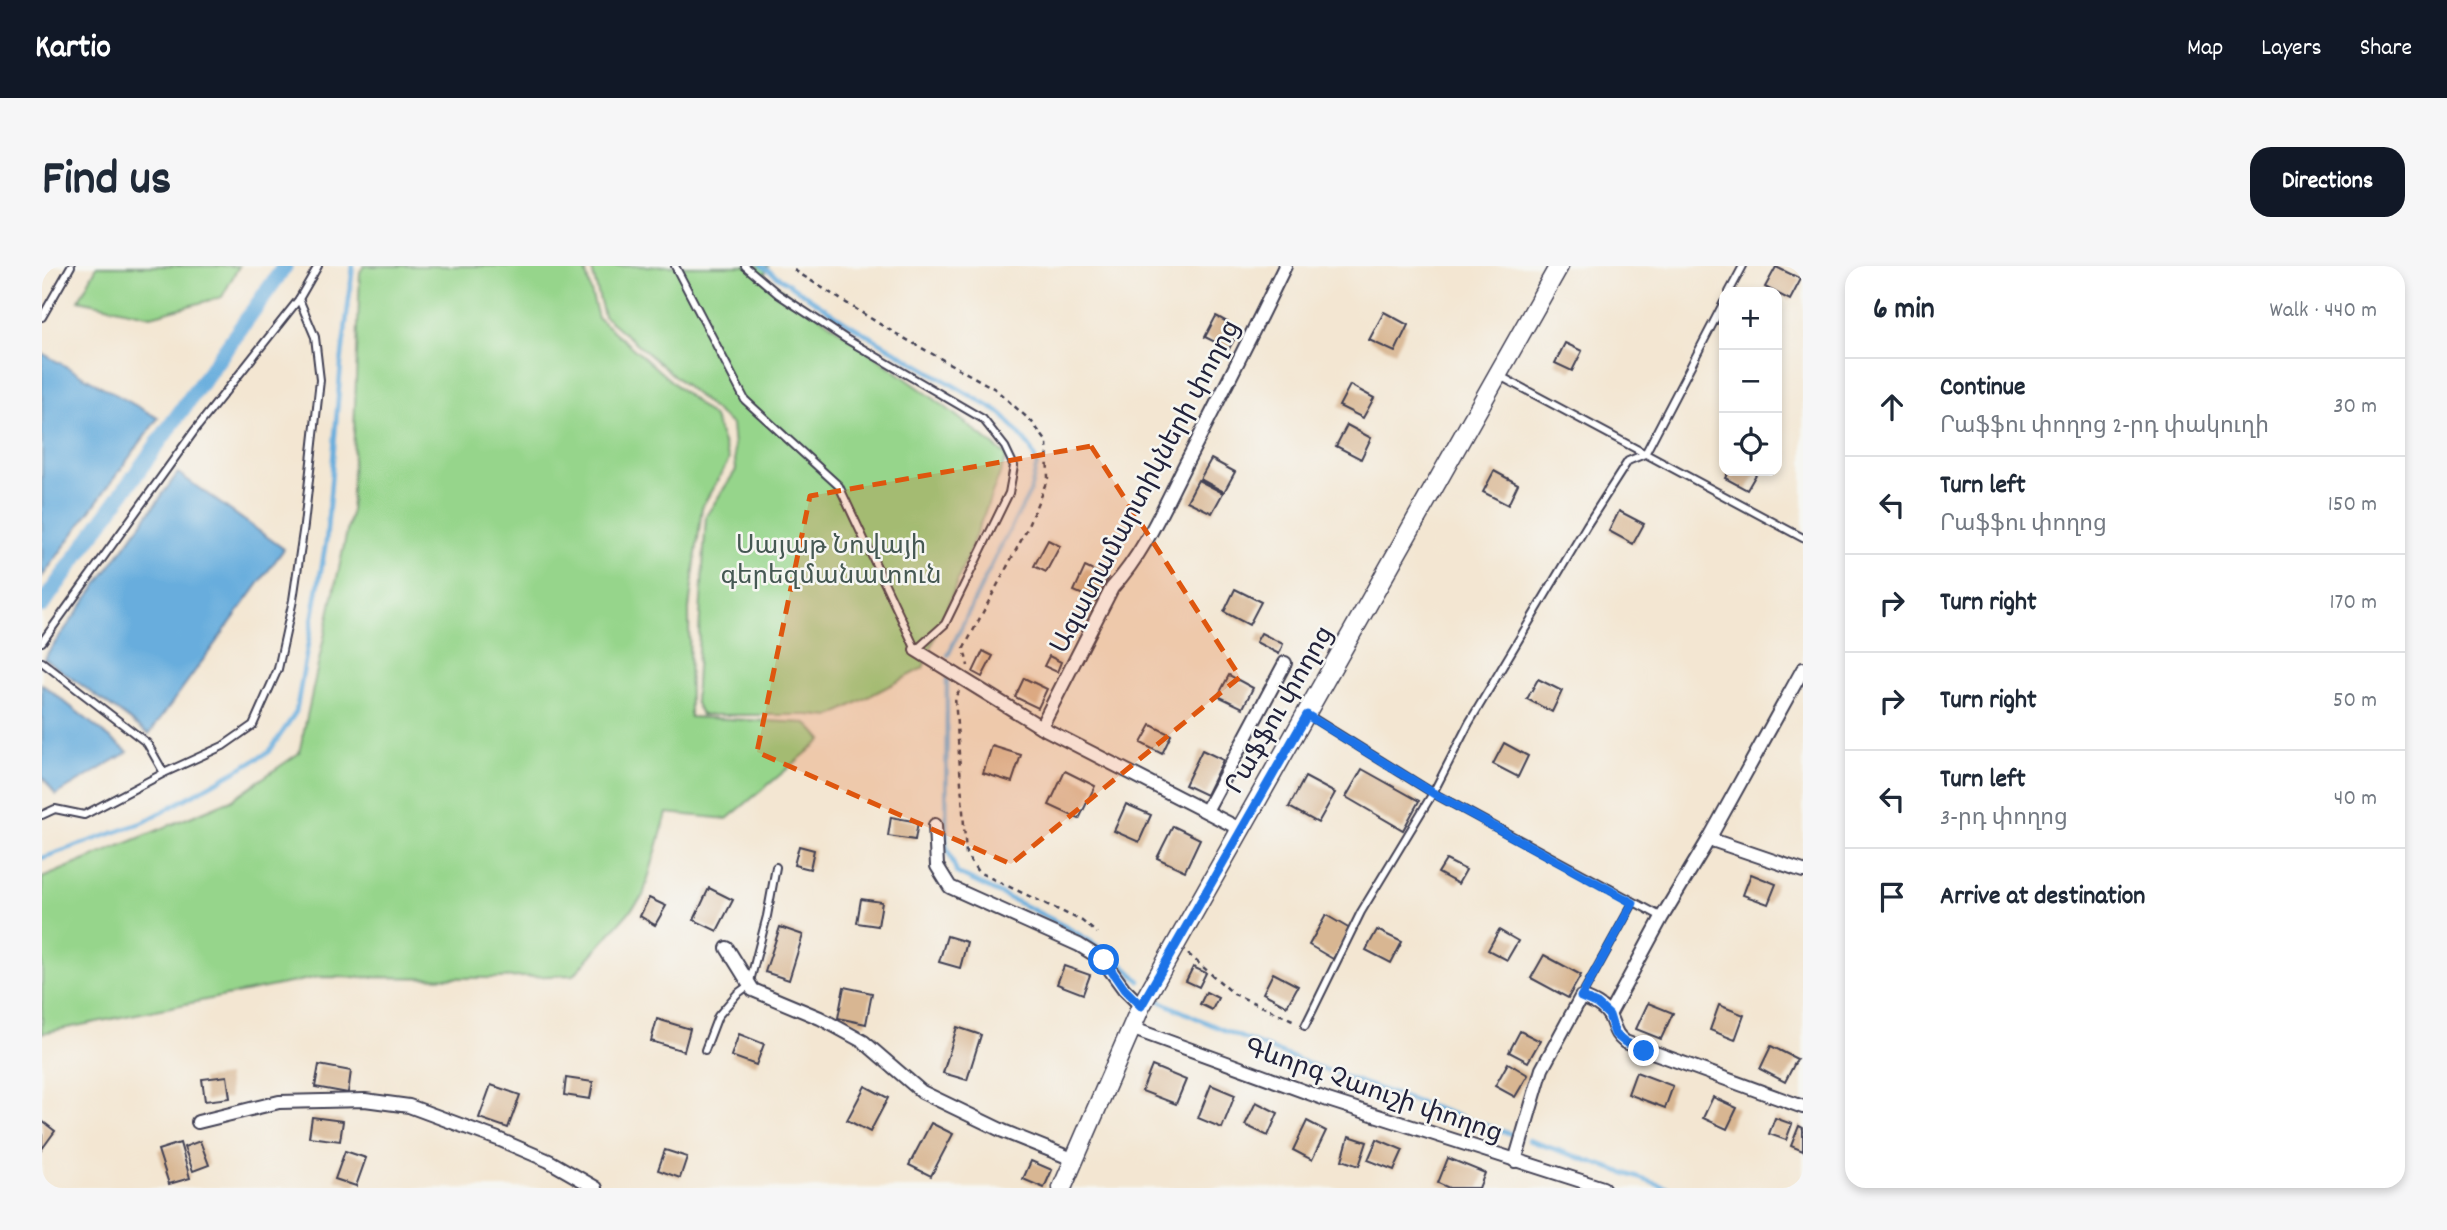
<!DOCTYPE html>
<html lang="en">
<head>
<meta charset="utf-8">
<style>
  :root { --surface:#fff; --page:#f6f6f7; --text:#1f2937; --muted:#747a83; --line:#e0e1e3; --accent:#111827 }
  body { margin:0; font-family:Dekko,"Noto Sans Armenian",sans-serif; background:var(--page); color:var(--text) }
  .controls { position:absolute; right:21px; top:21px; display:grid; overflow:hidden; border-radius:14px; box-shadow:0 4px 10px #0003 }
  .controls button { width:63px; height:63px; display:grid; place-items:center; padding:0; border:0; border-bottom:2px solid var(--line); background:var(--surface); color:var(--text); font:35px sans-serif }
  .stop { position:absolute; width:21px; height:21px; margin:-16px; border:5px solid #1a73e8; border-radius:50%; background:#fff }
  .stop.end { background:#1a73e8; border-color:#fff; box-shadow:0 2px 7px #0008 }
  .list { margin:0; padding:0; list-style:none }
  h2 { display:flex; justify-content:space-between; align-items:center; height:91px; margin:0; padding:0 28px; font-size:30px }
  h2 small { font-size:23px; font-weight:400; color:var(--muted) }
  .list li { display:grid; grid-template-columns:46px 1fr auto; gap:21px; align-items:center; box-sizing:border-box; height:98px; padding:0 28px; border-top:2px solid var(--line) }
  .list b { display:block; font-size:26px; white-space:nowrap }
  .list p { margin:0; font-size:23px; white-space:nowrap; color:var(--muted) }
  .list em { font-size:23px; font-style:normal; color:var(--muted) }
  .icon { flex:none; width:38px; height:38px; fill:none; stroke:currentColor; stroke-width:2; stroke-linecap:round; stroke-linejoin:round }
  .map { position:relative; flex:none; width:1761px; height:922px; overflow:hidden; border-radius:21px }
  header { display:flex; align-items:center; gap:42px; box-sizing:border-box; height:98px; padding:0 35px; background:var(--accent); color:#fff }
  header strong { font-size:33px }
  nav { display:flex; gap:38px; margin-inline-start:auto; font-size:24px }
  .intro { display:flex; align-items:center; justify-content:space-between; box-sizing:border-box; height:168px; padding:0 42px }
  h1 { margin:0; font-size:49px }
  .button { padding:18px 32px; border-radius:21px; background:var(--accent); color:#fff; font-size:24px; font-weight:700 }
  main { display:flex; gap:42px; padding:0 42px }
  aside { flex:1; background:var(--surface); border-radius:21px; box-shadow:0 4px 10px #0003 }
  .map>svg:first-child { display:block }
  .green { fill:#96d58b; stroke:#5c7c63; stroke-width:2 }
  .water { fill:#67addd; stroke:#44688c; stroke-width:2 }
  .lines { fill:none; stroke-linecap:round; stroke-linejoin:round }
  .stream { stroke:#67addd; stroke-width:4.5 }
  .canal { stroke:#67addd; stroke-width:16 }
  .building { fill:#d8b692 }
  .lane-casing { stroke:#413f52; stroke-width:10 }
  .street-casing { stroke:#413f52; stroke-width:16 }
  .secondary-casing { stroke:#413f52; stroke-width:21 }
  .path { stroke:#413f52; stroke-width:2.5; stroke-dasharray:5 5; stroke-linecap:butt }
  .lane { stroke:#fff; stroke-width:6 }
  .street { stroke:#fff; stroke-width:12 }
  .secondary { stroke:#fff; stroke-width:18 }
  .route { stroke:#1a73e8; stroke-width:9 }
  .marked { fill:#de560e; fill-opacity:0.2; stroke:#de560e; stroke-width:5; stroke-dasharray:14 9; stroke-linejoin:round }
  .labels { text-anchor:middle; stroke-width:5; stroke-linejoin:round; paint-order:stroke }
  .street-label { font-size:26px; fill:#22223b; stroke:#f6f6f2 }
  .park-label { font-size:26px; fill:#455853; stroke:#f6f6f2 }
</style>
</head>
<body>
<header>
<strong>Kartio</strong>
<nav><a>Map</a><a>Layers</a><a>Share</a></nav>
</header>
<div class="intro"><h1>Find us</h1><a class="button">Directions</a></div>
<main>
<div class="map">
<svg width="1761" height="922" viewBox="0 0 1761 922">
  <rect width="100%" height="100%" fill="#f6f6f2"/>
  <filter id="ink" filterUnits="userSpaceOnUse"><feTurbulence type="fractalNoise" baseFrequency=".0143" numOctaves="2"/><feDisplacementMap in="SourceGraphic" scale="14" xChannelSelector="R" yChannelSelector="G"/><feConvolveMatrix kernelMatrix="1 2 1 2 8 2 1 2 1" color-interpolation-filters="sRGB"/></filter>
  <filter id="wash" filterUnits="userSpaceOnUse"><feTurbulence type="fractalNoise" baseFrequency=".00686" numOctaves="4" result="noise"/><feDisplacementMap in="SourceGraphic" scale="28" xChannelSelector="R" yChannelSelector="G"/><feGaussianBlur stdDeviation="1.57" result="paint"/><feColorMatrix in="noise" values="0 0 0 0 0 0 0 0 0 0 0 0 0 0 0 0 0 1.4 0 .05"/><feComposite in="paint" operator="in"/></filter>
  <g filter="url(#wash)">
    <rect width="100%" height="100%" fill="#f3e6d2"/>
    <g class="green">
      <path d="M55,0H197L180,31L109,50L37,34Z"/>
      <path d="M322,0H542L556,52L672,152L687,194L660,241L647,343L648,451L765,457L780,474L685,553L625,547L601,630L532,709L455,712L277,711L0,767V612L189,534L257,487L309,247L318,6Z"/>
      <path d="M549,0H726L722,10L902,140L965,190L881,402L788,451L767,449H659L653,435L664,250L694,204L690,159L562,50Z"/>
    </g>
    <g class="water">
      <path d="M0,87L116,152L0,311Z"/>
      <path d="M136,207L242,283L107,468L2,392Z"/>
      <path d="M0,418L86,486L14,529L0,510Z"/>
    </g>
    <g class="lines">
      <g class="stream">
        <path d="M720,0L807,58L960,148L988,181L995,198L988,226L954,290L906,389"/>
        <path d="M905,412L904,579L915,607C974,637 1053,667 1098,715"/>
        <path d="M0,592L102,556L227,486L254,446L284,276L299,98L311,0"/>
        <path d="M1118,735C1233,791 1357,829 1477,871"/>
        <path d="M1486,874L1626,922"/>
      </g>
      <path class="canal" d="M0,339L243,0"/>
    </g>
    <g id="blocks">
      <g class="building">
        <path d="M1734,1L1759,13L1748,34L1723,21Z"/>
        <path d="M1342,46L1366,59L1353,86L1327,74Z"/>
        <path d="M1174,50L1198,63L1187,83L1163,71Z"/>
        <path d="M1523,77L1540,85L1530,105L1513,97Z"/>
        <path d="M1308,119L1332,132L1321,152L1297,140Z"/>
        <path d="M1305,159L1329,172L1319,193L1294,180Z"/>
        <path d="M1169,193L1193,206L1182,226L1158,213Z"/>
        <path d="M1452,205L1476,218L1466,239L1441,226Z"/>
        <path d="M1687,205H1716L1705,224L1683,212Z"/>
        <path d="M1156,214L1181,227L1170,247L1145,235Z"/>
        <path d="M1577,245L1602,258L1591,278L1567,265Z"/>
        <path d="M1006,274L1018,280L1004,306L992,300Z"/>
        <path d="M1043,301L1066,312L1055,335L1032,325Z"/>
        <path d="M1193,323L1219,336L1207,359L1182,346Z"/>
        <path d="M1219,367L1241,378L1237,388L1214,376Z"/>
        <path d="M941,385L951,390L940,411L931,406Z"/>
        <path d="M1007,390L1019,396L1015,406L1002,400Z"/>
        <path d="M1187,409L1211,422L1201,442L1176,430Z"/>
        <path d="M982,412L1005,423L996,442L973,431Z"/>
        <path d="M1496,413L1520,425L1510,446L1485,433Z"/>
        <path d="M1109,459L1129,469L1120,488L1099,477Z"/>
        <path d="M1462,477L1486,490L1476,511L1451,498Z"/>
        <path d="M950,480L979,489L970,516L941,507Z"/>
        <path d="M1160,484L1181,494L1164,529L1143,519Z"/>
        <path d="M1320,503L1377,535L1361,564L1304,531Z"/>
        <path d="M1023,505L1053,520L1037,553L1007,539Z"/>
        <path d="M1263,511L1293,527L1276,557L1247,541Z"/>
        <path d="M1084,538L1109,549L1097,576L1072,565Z"/>
        <path d="M849,551L876,556L873,574L846,570Z"/>
        <path d="M1131,560L1158,573L1143,605L1115,592Z"/>
        <path d="M757,580L772,584L768,603L752,599Z"/>
        <path d="M1404,594L1424,604L1416,618L1396,607Z"/>
        <path d="M1709,608L1734,618L1726,638L1701,629Z"/>
        <path d="M667,622L691,634L675,665L652,654Z"/>
        <path d="M607,632L624,640L613,659L598,650Z"/>
        <path d="M819,633L840,636L836,660L815,657Z"/>
        <path d="M1284,649L1308,663L1291,693L1267,679Z"/>
        <path d="M738,661L761,669L747,714L723,706Z"/>
        <path d="M1335,664L1360,676L1349,697L1324,684Z"/>
        <path d="M1457,664L1476,675L1465,694L1446,684Z"/>
        <path d="M905,670L925,676L918,702L897,696Z"/>
        <path d="M1502,689L1539,709L1526,732L1489,712Z"/>
        <path d="M1022,700L1048,709L1041,728L1015,718Z"/>
        <path d="M1151,701L1164,707L1157,721L1144,715Z"/>
        <path d="M1231,707L1256,720L1245,740L1221,727Z"/>
        <path d="M802,721L830,727L824,758L796,752Z"/>
        <path d="M1164,726L1176,732L1170,744L1158,738Z"/>
        <path d="M1606,737L1631,747L1619,773L1594,763Z"/>
        <path d="M1677,739L1702,749L1693,774L1668,764Z"/>
        <path d="M615,753L648,763L642,785L609,775Z"/>
        <path d="M915,761L939,769L925,814L901,807Z"/>
        <path d="M1478,765L1498,775L1486,796L1467,786Z"/>
        <path d="M697,768L722,778L714,799L689,790Z"/>
        <path d="M1729,780L1755,793L1743,816L1718,803Z"/>
        <path d="M1466,797L1486,809L1473,831L1453,820Z"/>
        <path d="M277,799L309,805L306,827L273,821Z"/>
        <path d="M1110,800L1144,814L1134,838L1100,825Z"/>
        <path d="M1594,806L1631,820L1623,842L1586,828Z"/>
        <path d="M185,810L188,832L163,835L160,813Z"/>
        <path d="M524,812L551,816L548,833L522,829Z"/>
        <path d="M449,819L478,829L466,862L437,852Z"/>
        <path d="M1169,819L1193,829L1180,862L1156,852Z"/>
        <path d="M823,820L846,832L828,866L805,854Z"/>
        <path d="M1671,831L1695,842L1685,863L1661,852Z"/>
        <path d="M1214,836L1236,847L1226,870L1203,859Z"/>
        <path d="M270,851L301,855L298,875L267,871Z"/>
        <path d="M1733,852L1750,858L1744,874L1727,868Z"/>
        <path d="M0,855L13,865L0,883Z"/>
        <path d="M1265,855L1284,865L1270,894L1251,884Z"/>
        <path d="M889,857L911,868L889,910L867,899Z"/>
        <path d="M1757,860L1761,862V885L1749,880Z"/>
        <path d="M1307,870L1325,876L1317,900L1300,894Z"/>
        <path d="M1335,873L1361,884L1352,904L1326,894Z"/>
        <path d="M158,875L167,899L151,905L142,881Z"/>
        <path d="M138,877L148,912L127,918L116,884Z"/>
        <path d="M623,884L645,891L638,912L616,904Z"/>
        <path d="M303,885L324,892L314,920L293,913Z"/>
        <path d="M1406,892L1443,907L1437,922H1407L1396,917Z"/>
        <path d="M989,895L1010,904L1002,922L981,913Z"/>
      </g>
    </g>
  </g>
  <g filter="url(#ink)">
    <use href="#blocks" fill-opacity="0" stroke="#413f52" stroke-width="2"/>
    <g class="lines">
      <defs>
        <g id="lane">
          <path d="M633,0L703,134L797,220L874,384L903,358L967,227L972,200L963,181L941,153L804,73L736,28L703,0"/>
          <path d="M1687,26L1701,0"/>
          <path d="M0,51L29,0"/>
          <path d="M1456,109L1761,272"/>
          <path d="M0,376L153,164L257,33L276,0"/>
          <path d="M0,396L105,477L122,507"/>
          <path d="M1266,449L1391,527L1620,651"/>
          <path d="M0,549L13,543L42,549L122,507L181,480L211,459L236,403L251,334L262,259L278,114L273,71L257,33"/>
          <path d="M1539,731L1591,637"/>
          <path d="M1263,760L1319,646L1391,527L1427,457L1545,259L1586,195L1603,188L1682,36"/>
          <path d="M663,784L676,750L695,728L707,719L725,650L734,601"/>
        </g>
        <g id="street">
          <path d="M874,384L999,461L1198,563"/>
          <path d="M999,461L1070,322C1103,286 1122,240 1144,197C1178,132 1211,66 1243,0"/>
          <path d="M1164,545L1243,397"/>
          <path d="M893,559L895,600L908,621L1037,679L1061,694L1082,723L1099,740"/>
          <path d="M1667,573L1761,605"/>
          <path d="M685,682L711,724L778,752L822,776L880,826L961,865L1033,894"/>
          <path d="M1567,749L1620,651L1667,573L1761,403"/>
          <path d="M1089,762L1286,834L1561,922"/>
          <path d="M156,856L237,836L323,834L367,840L456,873L507,895L554,922"/>
          <path d="M1473,895L1500,803L1539,731C1550,735 1562,740 1568,751C1574,764 1572,767 1583,776L1761,841"/>
        </g>
        <path id="secondary" d="M1020,922L1099,740L1517,0"/>
      </defs>
      <use href="#lane" class="lane-casing"/>
      <use href="#street" class="street-casing"/>
      <use href="#secondary" class="secondary-casing"/>
      <g class="path">
        <path d="M752,4L844,62L953,123L990,156L1005,176L1006,212L983,267L922,382L926,400"/>
        <path d="M917,425L913,431L924,588L936,606L1040,655L1055,667"/>
        <path d="M1146,688L1192,728L1255,756"/>
      </g>
      <use href="#lane" class="lane"/>
      <use href="#street" class="street"/>
      <use href="#secondary" class="secondary"/>
    </g>
  </g>
  <g class="lines" filter="url(#ink)">
    <path class="route" d="M1062,694L1082,723L1099,740L1265,449L1391,527L1591,637L1539,731L1555,738L1567,749L1573,768L1583,776L1602,785"/>
  </g>
  <path class="marked" d="M1049,180L1198,411L969,598L715,486L768,230Z"/>
  <g class="labels">
    <g class="street-label">
      <text transform="translate(1102 220) rotate(-62)" y="9">Ազատամարտիկների փողոց</text>
      <text transform="translate(1236 443) rotate(-60)" y="9">Րաֆֆու փողոց</text>
      <text transform="translate(1332 823) rotate(19)" y="9">Գևորգ Չաուշի փողոց</text>
    </g>
    <g class="park-label">
      <text x="789" y="287">Սայաթ Նովայի<tspan x="789" dy="30">գերեզմանատուն</tspan></text>
    </g>
  </g>
</svg>
<div class="controls">
<button>+</button>
<button>−</button>
<button><svg class="icon" aria-label="locate" viewBox="0 0 24 24"><circle cx="12" cy="12" r="6"/><path d="M12 2v4M12 18v4M2 12h4M18 12h4"/></svg></button>
</div>
<div class="stop" style="left:1062px;top:694px"></div>
<div class="stop end" style="left:1602px;top:785px"></div>
</div>
<aside>
<h2>6 min<small>Walk · 440 m</small></h2>
<ul class="list">
<li><svg class="icon" aria-label="ahead" viewBox="0 0 24 24"><path d="M12 20V5M6 11l6-6 6 6"/></svg><div><b>Continue</b><p>Րաֆֆու փողոց 2-րդ փակուղի</p></div><em>30 m</em></li>
<li><svg class="icon" aria-label="left" viewBox="0 0 24 24"><path d="M17 20v-9H6M10 6l-5 5 5 5"/></svg><div><b>Turn left</b><p>Րաֆֆու փողոց</p></div><em>150 m</em></li>
<li><svg class="icon" aria-label="right" viewBox="0 0 24 24"><path d="M7 20v-9h11M14 6l5 5-5 5"/></svg><div><b>Turn right</b></div><em>170 m</em></li>
<li><svg class="icon" aria-label="right" viewBox="0 0 24 24"><path d="M7 20v-9h11M14 6l5 5-5 5"/></svg><div><b>Turn right</b></div><em>50 m</em></li>
<li><svg class="icon" aria-label="left" viewBox="0 0 24 24"><path d="M17 20v-9H6M10 6l-5 5 5 5"/></svg><div><b>Turn left</b><p>3-րդ փողոց</p></div><em>40 m</em></li>
<li><svg class="icon" aria-label="arrive" viewBox="0 0 24 24"><path d="M6 21V4h12l-3 4 3 4H6"/></svg><div><b>Arrive at destination</b></div></li>
</ul>
</aside>
</main>
</body>
</html>
